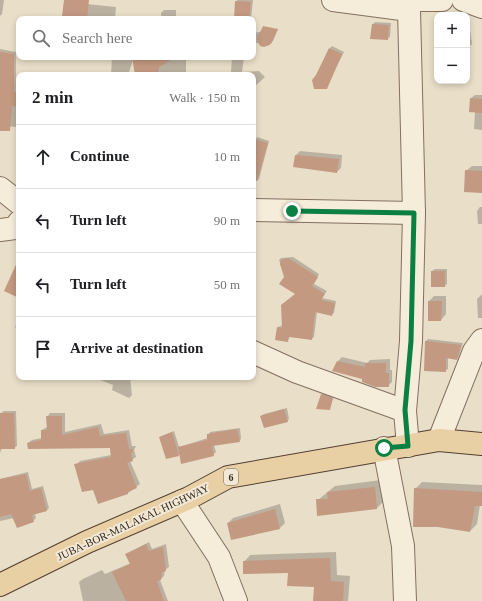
<!DOCTYPE html>
<html lang="en">
<head>
<meta charset="utf-8">
<style>
  :root { --surface:#fff; --page:#f6f6f6; --text:#202124; --muted:#757577; --line:#e0e0e0 }
  body { margin:0; font-family:Georgia,serif; background:var(--page); color:var(--text) }
  .controls { position:absolute; right:12px; top:12px; display:grid; overflow:hidden; border-radius:8px; box-shadow:0 2px 6px #0003 }
  .controls button { width:36px; height:36px; display:grid; place-items:center; padding:0; border:0; border-bottom:1px solid var(--line); background:var(--surface); color:var(--text); font:20px sans-serif }
  .stop { position:absolute; width:12px; height:12px; margin:-9px; border:3px solid #0b8043; border-radius:50%; background:#fff }
  .stop.end { background:#0b8043; border-color:#fff; box-shadow:0 1px 4px #0008 }
  .list { margin:0; padding:0; list-style:none }
  h2 { display:flex; justify-content:space-between; align-items:center; height:52px; margin:0; padding:0 16px; font-size:17px }
  h2 small { font-size:13px; font-weight:400; color:var(--muted) }
  .list li { display:grid; grid-template-columns:26px 1fr auto; gap:12px; align-items:center; box-sizing:border-box; height:64px; padding:0 16px; border-top:1px solid var(--line) }
  .list b { display:block; font-size:15px; white-space:nowrap }
  .list em { font-size:13px; font-style:normal; color:var(--muted) }
  .icon { flex:none; width:22px; height:22px; fill:none; stroke:currentColor; stroke-width:2; stroke-linecap:round; stroke-linejoin:round }
  .map { position:relative; flex:none; width:482px; height:601px; overflow:hidden }
  .search { position:absolute; background:var(--surface); box-shadow:0 2px 6px #0003; left:16px; top:16px; width:240px; height:44px; display:flex; align-items:center; gap:10px; box-sizing:border-box; padding:0 14px; border-radius:8px; color:var(--muted); font-size:15px }
  .panel { position:absolute; background:var(--surface); box-shadow:0 2px 6px #0003; left:16px; top:72px; width:240px; height:308px; border-radius:8px }
  .map>svg:first-child { display:block }
  .shadow { fill:#0003 }
  .building { fill:#c39982 }
  .lines { fill:none; stroke-linecap:round; stroke-linejoin:round }
  .minor-casing { stroke:#83705f; stroke-width:24 }
  .major-casing { stroke:#523f32; stroke-width:24 }
  .minor { stroke:#f5ecda; stroke-width:22 }
  .major { stroke:#e8cfa4; stroke-width:22 }
  .route { stroke:#0b8043; stroke-width:5 }
  .labels { text-anchor:middle; stroke-width:4; stroke-linejoin:round; paint-order:stroke }
  .shield { fill:#f2e8d6; stroke:#6e6357; stroke-width:1 }
  .shield-label { font-size:10px; font-weight:bold; fill:#352a21 }
  .street-label { font-size:11px; fill:#352a21; stroke:#f2e8d6 }
</style>
</head>
<body>
<div class="map">
<svg width="482" height="601" viewBox="0 0 482 601">
  <rect width="100%" height="100%" fill="#e9dec8"/>
  <g class="shadow">
    <path d="M0,0H4L2,14L0,16Z"/>
    <path d="M237,0H253L251,19H228L230,17L235,18Z"/>
    <path d="M67,2L116,7L115,19H63L64,5Z"/>
    <path d="M164,10H176V19H161V13Z"/>
    <path d="M375,22L391,23L390,37L387,39L373,24Z"/>
    <path d="M278,29L273,41L268,46L253,42V33Z"/>
    <path d="M467,30H470L472,44L470,46H467Z"/>
    <path d="M332,46L344,52L326,88L330,48Z"/>
    <path d="M0,49L16,52V90L19,91V127L0,126Z"/>
    <path d="M112,57H134L128,75H111Z"/>
    <rect x="141" y="57" width="45" height="18"/>
    <path d="M232,57H244L242,72L259,71L265,77L253,88V75H207L231,72Z"/>
    <path d="M55,73L61,75H53Z"/>
    <path d="M475,95H482V130L474,129L475,111L470,99Z"/>
    <path d="M257,137L269,141L259,179L256,181H253V145Z"/>
    <path d="M300,151L342,155L341,168L337,172L296,155Z"/>
    <path d="M472,166H482V192L466,171Z"/>
    <path d="M480,207H482V224H478L477,211Z"/>
    <path d="M293,257L319,274L314,284L327,291L322,298L336,301L334,313L331,315L317,312L314,337L311,339L290,336L287,341L278,327L283,325L296,294L285,277L279,260L281,258Z"/>
    <path d="M435,269H447V284L445,286H432V271Z"/>
    <path d="M482,294V318H478L477,299Z"/>
    <path d="M434,296H446V314L441,320L429,301Z"/>
    <path d="M19,320V330L15,327Z"/>
    <path d="M19,335V342L16,338Z"/>
    <path d="M428,339L463,343L459,356L457,359L448,357V369L445,371L425,370L426,341Z"/>
    <path d="M342,357L367,363L370,360L390,359V370H392V382L388,386L363,379L338,361Z"/>
    <path d="M101,377H130L132,395L129,398L112,390L113,385L100,380Z"/>
    <path d="M324,392L334,396L329,409L322,394Z"/>
    <path d="M287,408L289,419L287,421L261,416L264,414Z"/>
    <path d="M4,411H16L17,446L14,448H2L0,453V414Z"/>
    <path d="M50,413H65V432L101,424L104,434L129,430L132,446H136L134,450L136,457L130,461L140,484L128,493L94,489L77,464L80,461L111,455L110,447L28,443L32,440L42,438V430L47,427V417Z"/>
    <path d="M240,428L241,439L239,441L214,445L216,452L213,455H179L160,437L174,431L179,447L208,438L210,432Z"/>
    <path d="M28,472L32,489L43,486L49,508L46,511L35,514L36,518L33,521L14,518L0,521V479Z"/>
    <path d="M381,480L384,501L377,508L318,515V500L335,486Z"/>
    <path d="M422,482L482,485V505H480L477,524L470,531L415,489Z"/>
    <path d="M280,504L285,523L280,528L228,523L233,518Z"/>
    <path d="M149,542L152,549L166,544L169,567L165,570L164,576L160,580L168,601H83L79,582L83,579L102,570L105,574L131,563L127,554Z"/>
    <path d="M336,552L337,575L350,576L348,601H314L315,586L289,572L244,562L250,555Z"/>
  </g>
  <g class="building">
    <path d="M64,0H89L87,18L62,16Z"/>
    <path d="M235,1L251,2L249,19H234Z"/>
    <path d="M372,24L389,25L388,40L370,39Z"/>
    <path d="M263,26L278,29L271,44L264,47L260,46L257,39Z"/>
    <path d="M329,48L342,54L327,89H314L312,80L316,75Z"/>
    <path d="M0,52L14,54V92L19,93V107L12,106L10,131H0Z"/>
    <path d="M132,57H176L159,67L158,75H135Z"/>
    <path d="M470,98L482,99V113L469,112Z"/>
    <path d="M253,139L268,143L257,181L253,180Z"/>
    <path d="M295,155L339,159L337,173L293,167Z"/>
    <path d="M465,170L482,171V193L464,192Z"/>
    <path d="M19,258V298L4,291Z"/>
    <path d="M288,258L318,277L312,286L325,294L321,300L335,303L332,316L315,312L312,340L289,337L288,342L275,340L277,327L282,328L281,305L295,294L279,284L284,277L280,264L281,260Z"/>
    <rect x="431" y="271" width="14" height="16"/>
    <path d="M428,301H442L441,321H428Z"/>
    <path d="M425,341L461,345L457,360L446,358V372L424,371Z"/>
    <path d="M337,361L365,367V363H386V373H389V387H375L362,382V379L332,371Z"/>
    <path d="M321,394L333,398L330,410L316,409Z"/>
    <path d="M284,409L288,422L264,428L260,416Z"/>
    <path d="M0,413H14L15,449H0Z"/>
    <path d="M46,416H62V435L98,427L100,436L126,433L129,449H134L131,454L133,461L127,463L137,488L128,492V494L98,504L93,490L82,492L74,464L111,457L110,448L28,449L27,443L41,440V430H47Z"/>
    <path d="M237,429L240,442L212,446L214,456L181,464L178,447L207,440V434Z"/>
    <path d="M172,432L179,456L166,459L159,437Z"/>
    <path d="M26,474L30,491L41,488L47,511L32,515L34,522L17,528L11,514L0,517V479Z"/>
    <path d="M375,487L377,509L317,516L316,499H328L327,492Z"/>
    <path d="M414,488L482,492V506H475L470,532L438,527H413Z"/>
    <path d="M275,509L280,529L231,540L227,523Z"/>
    <path d="M146,544L149,551L163,547L166,571L162,572L161,580L157,581L164,601H126L112,572L130,564L125,554Z"/>
    <path d="M330,558L331,581L344,582L343,601H313L314,587L287,586L288,573L243,574V561Z"/>
  </g>
  <g class="lines">
    <defs>
      <g id="minor">
        <path d="M333,0L409,10"/>
        <path d="M412,0H442"/>
        <path d="M463,0L482,7"/>
        <path d="M0,188L19,203"/>
        <path d="M253,210L414,213"/>
        <path d="M0,230L15,228L19,222"/>
        <path d="M253,352L297,372L405,411"/>
        <path d="M439,440L474,351L482,340"/>
        <path d="M408,446L405,411L411,341L414,213L409,10L412,0"/>
        <path d="M384,448L403,546L405,601"/>
        <path d="M182,501L219,557L236,601"/>
      </g>
      <path id="major" d="M0,585L87,542L189,498L228,477L439,440L482,444"/>
    </defs>
    <use href="#minor" class="minor-casing"/>
    <use href="#major" class="major-casing"/>
    <use href="#minor" class="minor"/>
    <use href="#major" class="major"/>
  </g>
  <g class="lines">
    <path class="route" d="M292,211L414,213L411,341L405,410L408,446L384,448"/>
  </g>
  <g class="labels">
    <rect class="shield" x="224" y="469" width="14" height="16" rx="3"/>
    <g class="shield-label">
      <text x="231" y="481">6</text>
    </g>
    <g class="street-label">
      <text transform="translate(133 522) rotate(-25)" y="4">JUBA-BOR-MALAKAL HIGHWAY</text>
    </g>
  </g>
</svg>
<div class="controls">
<button>+</button>
<button>−</button>
</div>
<div class="stop" style="left:384px;top:448px"></div>
<div class="stop end" style="left:292px;top:211px"></div>
<div class="search"><svg class="icon" aria-label="search" viewBox="0 0 24 24"><circle cx="10" cy="10" r="6"/><path d="M15 15l6 6"/></svg>Search here</div>
<section class="panel">
<h2>2 min<small>Walk · 150 m</small></h2>
<ul class="list">
<li><svg class="icon" aria-label="ahead" viewBox="0 0 24 24"><path d="M12 20V5M6 11l6-6 6 6"/></svg><div><b>Continue</b></div><em>10 m</em></li>
<li><svg class="icon" aria-label="left" viewBox="0 0 24 24"><path d="M17 20v-9H6M10 6l-5 5 5 5"/></svg><div><b>Turn left</b></div><em>90 m</em></li>
<li><svg class="icon" aria-label="left" viewBox="0 0 24 24"><path d="M17 20v-9H6M10 6l-5 5 5 5"/></svg><div><b>Turn left</b></div><em>50 m</em></li>
<li><svg class="icon" aria-label="arrive" viewBox="0 0 24 24"><path d="M6 21V4h12l-3 4 3 4H6"/></svg><div><b>Arrive at destination</b></div></li>
</ul>
</section>
</div>
</body>
</html>
